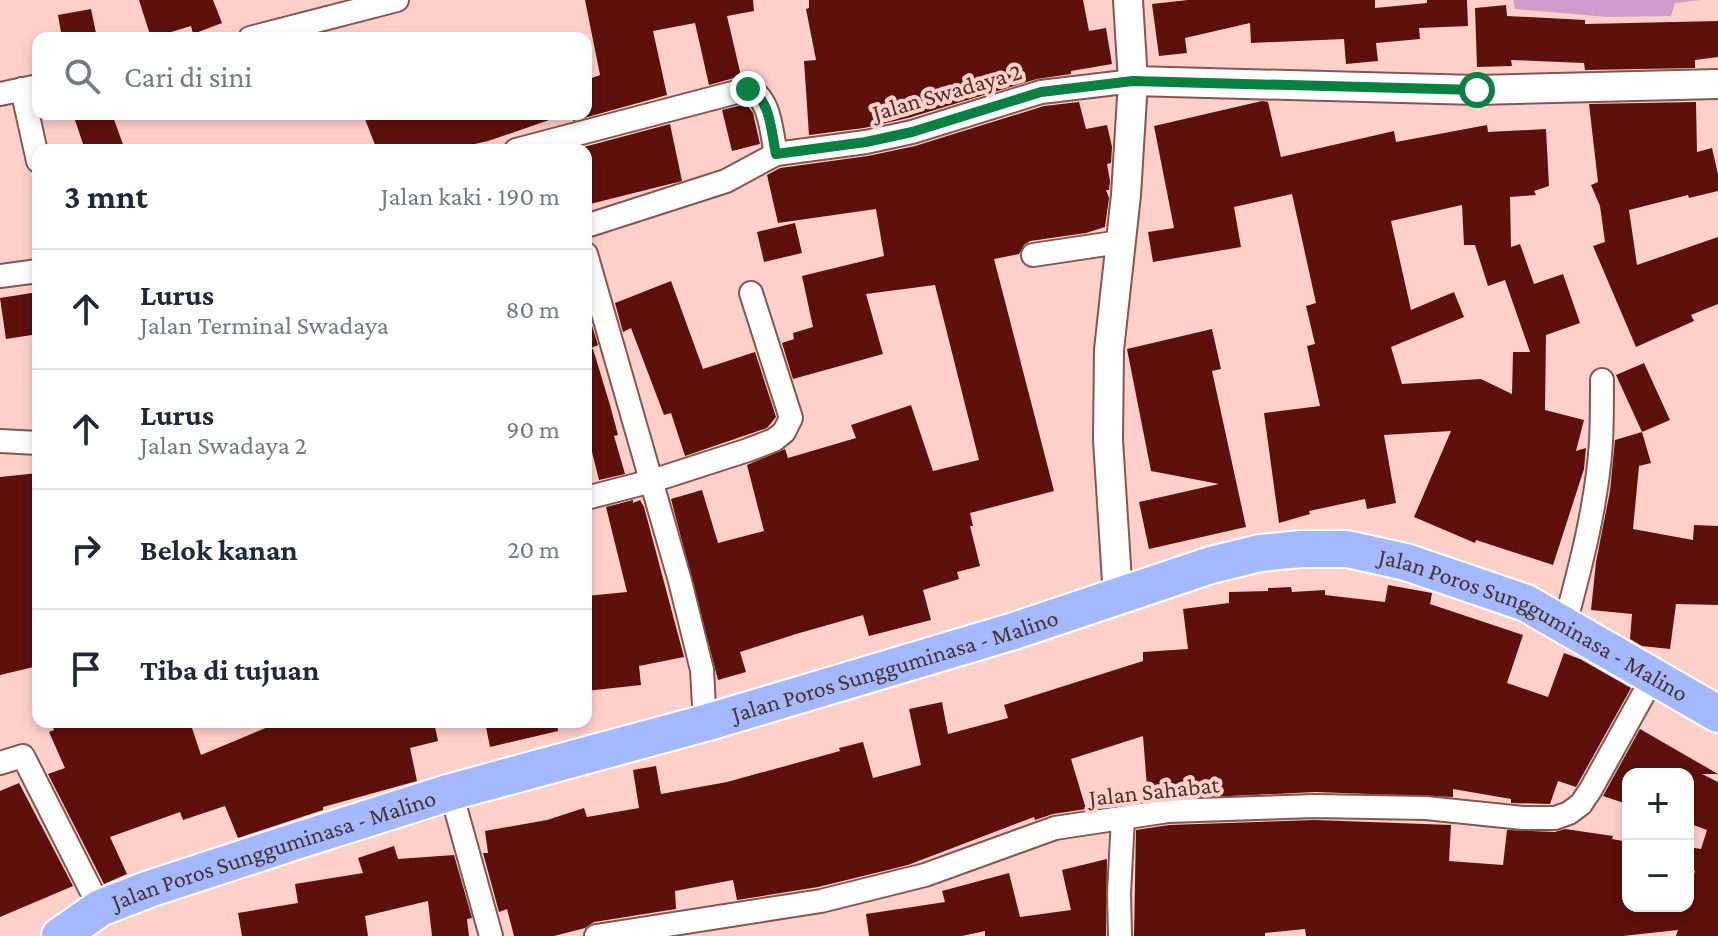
<!DOCTYPE html>
<html lang="id">
<head>
<meta charset="utf-8">
<style>
  :root { --surface:#fff; --page:#f6f6f7; --text:#1f2937; --muted:#747a83; --line:#e0e1e3 }
  body { margin:0; font-family:"Crimson Pro",serif; background:var(--page); color:var(--text) }
  .controls { position:absolute; right:24px; bottom:24px; display:grid; overflow:hidden; border-radius:16px; box-shadow:0 4px 12px #0003 }
  .controls button { width:72px; height:72px; display:grid; place-items:center; padding:0; border:0; border-bottom:2px solid var(--line); background:var(--surface); color:var(--text); font:40px sans-serif }
  .stop { position:absolute; width:24px; height:24px; margin:-18px; border:6px solid #0b8043; border-radius:50%; background:#fff }
  .stop.end { background:#0b8043; border-color:#fff; box-shadow:0 2px 8px #0008 }
  .list { margin:0; padding:0; list-style:none }
  h2 { display:flex; justify-content:space-between; align-items:center; height:104px; margin:0; padding:0 32px; font-size:34px }
  h2 small { font-size:26px; font-weight:400; color:var(--muted) }
  .list li { display:grid; grid-template-columns:52px 1fr auto; gap:24px; align-items:center; box-sizing:border-box; height:120px; padding:0 32px; border-top:2px solid var(--line) }
  .list b { display:block; font-size:30px; white-space:nowrap }
  .list p { margin:0; font-size:26px; white-space:nowrap; color:var(--muted) }
  .list em { font-size:26px; font-style:normal; color:var(--muted) }
  .icon { flex:none; width:44px; height:44px; fill:none; stroke:currentColor; stroke-width:2; stroke-linecap:round; stroke-linejoin:round }
  .map { position:relative; flex:none; width:1718px; height:936px; overflow:hidden }
  .search { position:absolute; background:var(--surface); box-shadow:0 4px 12px #0003; left:32px; top:32px; width:560px; height:88px; display:flex; align-items:center; gap:20px; box-sizing:border-box; padding:0 28px; border-radius:16px; color:var(--muted); font-size:30px }
  .panel { position:absolute; background:var(--surface); box-shadow:0 4px 12px #0003; left:32px; top:144px; width:560px; height:584px; border-radius:16px }
  .map>svg:first-child { display:block }
  .green { fill:#ce9bcc }
  .building { fill:#5d100c; fill-rule:evenodd }
  .lines { fill:none; stroke-linecap:round; stroke-linejoin:round }
  .minor-casing { stroke:#86554e; stroke-width:26 }
  .tertiary-casing { stroke:#86554e; stroke-width:32 }
  .primary-casing { stroke:#fff; stroke-width:40 }
  .minor { stroke:#fff; stroke-width:22 }
  .tertiary { stroke:#fff; stroke-width:28 }
  .primary { stroke:#a3b8fd; stroke-width:36 }
  .route { stroke:#0b8043; stroke-width:10 }
  .labels { text-anchor:middle; stroke-width:8; stroke-linejoin:round; paint-order:stroke }
  .street-label { font-size:24px; fill:#47302d; stroke:#ffd0c9 }
</style>
</head>
<body>
<div class="map">
<svg width="1718" height="936" viewBox="0 0 1718 936">
  <rect width="100%" height="100%" fill="#ffd0c9"/>
  <path class="green" d="M1513,0H1701L1675,3L1671,16L1608,17L1515,9Z"/>
  <g class="building">
    <path d="M139,0H213L222,23L193,34L191,26L151,38Z"/>
    <path d="M585,0H753L754,11L727,16L741,76L709,85L695,23L653,31L667,95L573,121L571,114H586V80L600,75Z"/>
    <path d="M809,0H1083L1089,31L1106,28L1112,64L1071,71V74L1037,79L908,118L864,128L809,135L804,61L816,60L806,9L809,8Z"/>
    <path d="M1188,0H1375V8L1427,3V0H1467L1468,26L1419,28L1420,39L1376,43L1378,61L1346,64L1344,39L1251,43L1250,23L1185,38L1187,53L1159,56L1152,4Z"/>
    <path d="M1506,5L1507,16L1585,20V24L1718,21V57L1695,60V68L1585,70L1584,63L1511,60L1512,66L1477,67L1475,8Z"/>
    <path d="M91,9L97,38H62L58,15Z"/>
    <path d="M1262,101L1268,102L1281,157L1394,131L1396,142L1487,125L1488,132L1546,129L1549,186L1534,191L1536,195L1510,197L1511,247L1520,244L1534,284L1563,274L1580,323L1546,335L1545,410L1584,420L1576,451L1586,448L1584,469L1553,565L1476,540L1475,543L1414,517L1451,431L1384,435L1396,503L1367,509L1365,499L1309,511L1310,514L1279,523L1264,413L1320,406L1307,346L1315,344L1306,306L1316,303L1292,194L1234,207L1241,247L1153,262L1148,232L1174,228L1154,126ZM1462,205L1464,245H1475L1488,286L1505,280L1530,352H1513L1512,394L1481,379L1402,384L1391,347L1464,317L1454,292L1411,310L1391,221Z"/>
    <path d="M1079,102L1086,129L1107,125L1112,147L1111,163L1107,164L1110,181L1109,190H1106L1109,198L1105,227L1086,233L1030,241L1024,245L1019,254L994,259L1054,491L970,513L973,526H970L980,566L957,572L959,579L923,590L931,620L869,636L863,615L796,634L740,652L746,672L718,680L671,499L702,490L718,543L764,531L747,465L785,449L788,458L856,438L851,425L911,405L933,471L979,460L935,285L866,294L883,354L793,379L782,343L794,339L793,333L813,327L802,276L884,256L876,209L778,223L767,175L780,168L868,156L915,146L1044,106Z"/>
    <path d="M1696,102L1697,152L1712,148L1718,174V191L1689,198L1688,195L1629,210L1637,265L1718,237V304L1691,315L1694,321L1636,347L1593,246L1605,242L1600,206L1591,185L1598,182L1589,104Z"/>
    <path d="M746,104L753,113L760,144L732,151L722,110Z"/>
    <path d="M73,114H112L125,150H85Z"/>
    <path d="M363,114H554L555,118L488,141L448,150H377Z"/>
    <path d="M670,124L682,181L586,205V150L580,148Z"/>
    <path d="M795,223L802,253L764,262L757,232Z"/>
    <path d="M671,281L703,369L755,352L776,417L767,428L685,456L671,413L664,415L631,328L623,332L615,303Z"/>
    <path d="M38,292V334L6,339L0,298Z"/>
    <path d="M588,313L598,345L589,349H593L610,405L618,435L614,436L625,474L599,480L586,428V314Z"/>
    <path d="M1212,329L1221,369L1212,371L1246,527L1149,549L1139,502L1219,484L1151,471L1127,349Z"/>
    <path d="M1644,363L1670,420L1642,432L1616,375Z"/>
    <path d="M1642,432L1651,463L1639,466L1633,529L1693,540L1694,525L1718,526V605L1676,604L1670,649L1642,646L1630,639L1632,614L1591,610L1596,562L1610,491L1615,440Z"/>
    <path d="M38,473V666L0,675V477Z"/>
    <path d="M633,500V503L640,500L644,507L684,657L639,666L641,685L586,691V596L627,592L606,507Z"/>
    <path d="M1388,585L1432,593L1430,604L1523,635L1507,683L1548,697L1564,653L1580,659L1631,688L1576,787L1558,781L1550,804L1511,803V799L1453,789V797L1315,792L1148,800L1143,736L1071,759L1086,809L1053,814L1035,820L1034,817L908,865L818,887L737,900L733,880L675,891L676,909L594,922L585,928L554,936H514L507,909L499,912L483,853H488L485,831L547,820L584,808L587,817L639,808L633,770L656,766L661,794L727,782L840,751L839,748L863,742L873,778L921,765L909,709L942,702L948,734L1008,718L1004,705L1143,661V652L1188,649L1183,609L1229,603V592L1268,591V588L1291,587L1292,592L1325,590V595L1385,602Z"/>
    <path d="M51,722H190L201,755L280,722H434L438,741L410,748L417,781L323,807V810L238,838L225,806L183,820L180,812L110,837L127,874L104,884L48,774L65,768L49,732L54,730Z"/>
    <path d="M485,722H557L558,731L490,747Z"/>
    <path d="M1640,729L1718,774H1702L1718,782V936H1676L1678,930L1623,936H1306L1305,929L1265,933V936H1134L1136,830L1169,825L1315,820L1451,825L1449,861L1503,865L1507,830L1555,832L1565,829L1613,836L1612,839L1628,842V906H1688V895L1695,871L1688,867V847L1701,849L1707,830L1688,823V774H1628V791L1624,803L1603,796Z"/>
    <path d="M19,783L73,886L0,917V791Z"/>
    <path d="M394,846L398,859L454,855L472,918L467,919L469,936H432L428,901L365,916L368,936H242L238,913L298,903L295,884L363,873L358,858Z"/>
    <path d="M1107,859L1106,936H985V931L962,936H869L866,914L945,902L942,891L1009,873L1020,917L1071,910L1062,870Z"/>
  </g>
  <g class="lines">
    <defs>
      <g id="minor">
        <path d="M250,38L397,0"/>
        <path d="M22,89L38,161"/>
        <path d="M0,94L38,86"/>
        <path d="M516,150L748,89C771,98 771,132 776,154"/>
        <path d="M586,226L726,181L776,154L866,142L912,132L1041,92L1133,81"/>
        <path d="M586,254L680,581L702,670L705,723"/>
        <path d="M1033,255L1120,242"/>
        <path d="M0,276L38,271"/>
        <path d="M0,441L38,443"/>
        <path d="M586,498L652,481L748,450L774,440L784,432L791,418L751,293"/>
        <path d="M1565,624C1581,565 1597,504 1601,442C1602,422 1602,401 1602,380"/>
        <path d="M0,763L23,756L100,908"/>
        <path d="M451,792L491,936"/>
        <path d="M596,936L821,901L925,875L1055,828L1168,811L1315,806L1426,808L1523,818H1555L1569,813L1581,804L1591,789L1653,677"/>
        <path d="M1120,936L1119,893L1123,818"/>
      </g>
      <g id="tertiary">
        <path d="M1133,81L1477,90L1718,84"/>
        <path d="M1118,597L1108,440L1109,350L1126,195L1133,81L1128,0"/>
      </g>
      <g id="primary">
        <path id="s1" d="M60,936L100,908L149,889L293,842L451,792L705,723L1014,631L1211,565L1260,553L1301,549H1347L1406,562L1526,603L1718,714"/>
      </g>
    </defs>
    <use href="#minor" class="minor-casing"/>
    <use href="#tertiary" class="tertiary-casing"/>
    <use href="#primary" class="primary-casing"/>
    <use href="#minor" class="minor"/>
    <use href="#tertiary" class="tertiary"/>
    <use href="#primary" class="primary"/>
  </g>
  <g class="lines">
    <path class="route" d="M748,89C771,98 771,132 776,154L866,142L912,132L1041,92L1133,81L1477,90"/>
  </g>
  <g class="labels">
    <g class="street-label">
      <text transform="translate(947 92) rotate(-16)" y="8">Jalan Swadaya 2</text>
      <text dy="8" stroke="none"><textPath href="#s1" startOffset="1552">Jalan Poros Sungguminasa - Malino</textPath></text>
      <text dy="8" stroke="none"><textPath href="#s1" startOffset="880">Jalan Poros Sungguminasa - Malino</textPath></text>
      <text transform="translate(1154 791) rotate(-6)" y="8">Jalan Sahabat</text>
      <text dy="8" stroke="none"><textPath href="#s1" startOffset="232">Jalan Poros Sungguminasa - Malino</textPath></text>
    </g>
  </g>
</svg>
<div class="controls">
<button>+</button>
<button>−</button>
</div>
<div class="stop" style="left:1477px;top:90px"></div>
<div class="stop end" style="left:748px;top:89px"></div>
<div class="search"><svg class="icon" aria-label="search" viewBox="0 0 24 24"><circle cx="10" cy="10" r="6"/><path d="M15 15l6 6"/></svg>Cari di sini</div>
<section class="panel">
<h2>3 mnt<small>Jalan kaki · 190 m</small></h2>
<ul class="list">
<li><svg class="icon" aria-label="ahead" viewBox="0 0 24 24"><path d="M12 20V5M6 11l6-6 6 6"/></svg><div><b>Lurus</b><p>Jalan Terminal Swadaya</p></div><em>80 m</em></li>
<li><svg class="icon" aria-label="ahead" viewBox="0 0 24 24"><path d="M12 20V5M6 11l6-6 6 6"/></svg><div><b>Lurus</b><p>Jalan Swadaya 2</p></div><em>90 m</em></li>
<li><svg class="icon" aria-label="right" viewBox="0 0 24 24"><path d="M7 20v-9h11M14 6l5 5-5 5"/></svg><div><b>Belok kanan</b></div><em>20 m</em></li>
<li><svg class="icon" aria-label="arrive" viewBox="0 0 24 24"><path d="M6 21V4h12l-3 4 3 4H6"/></svg><div><b>Tiba di tujuan</b></div></li>
</ul>
</section>
</div>
</body>
</html>
